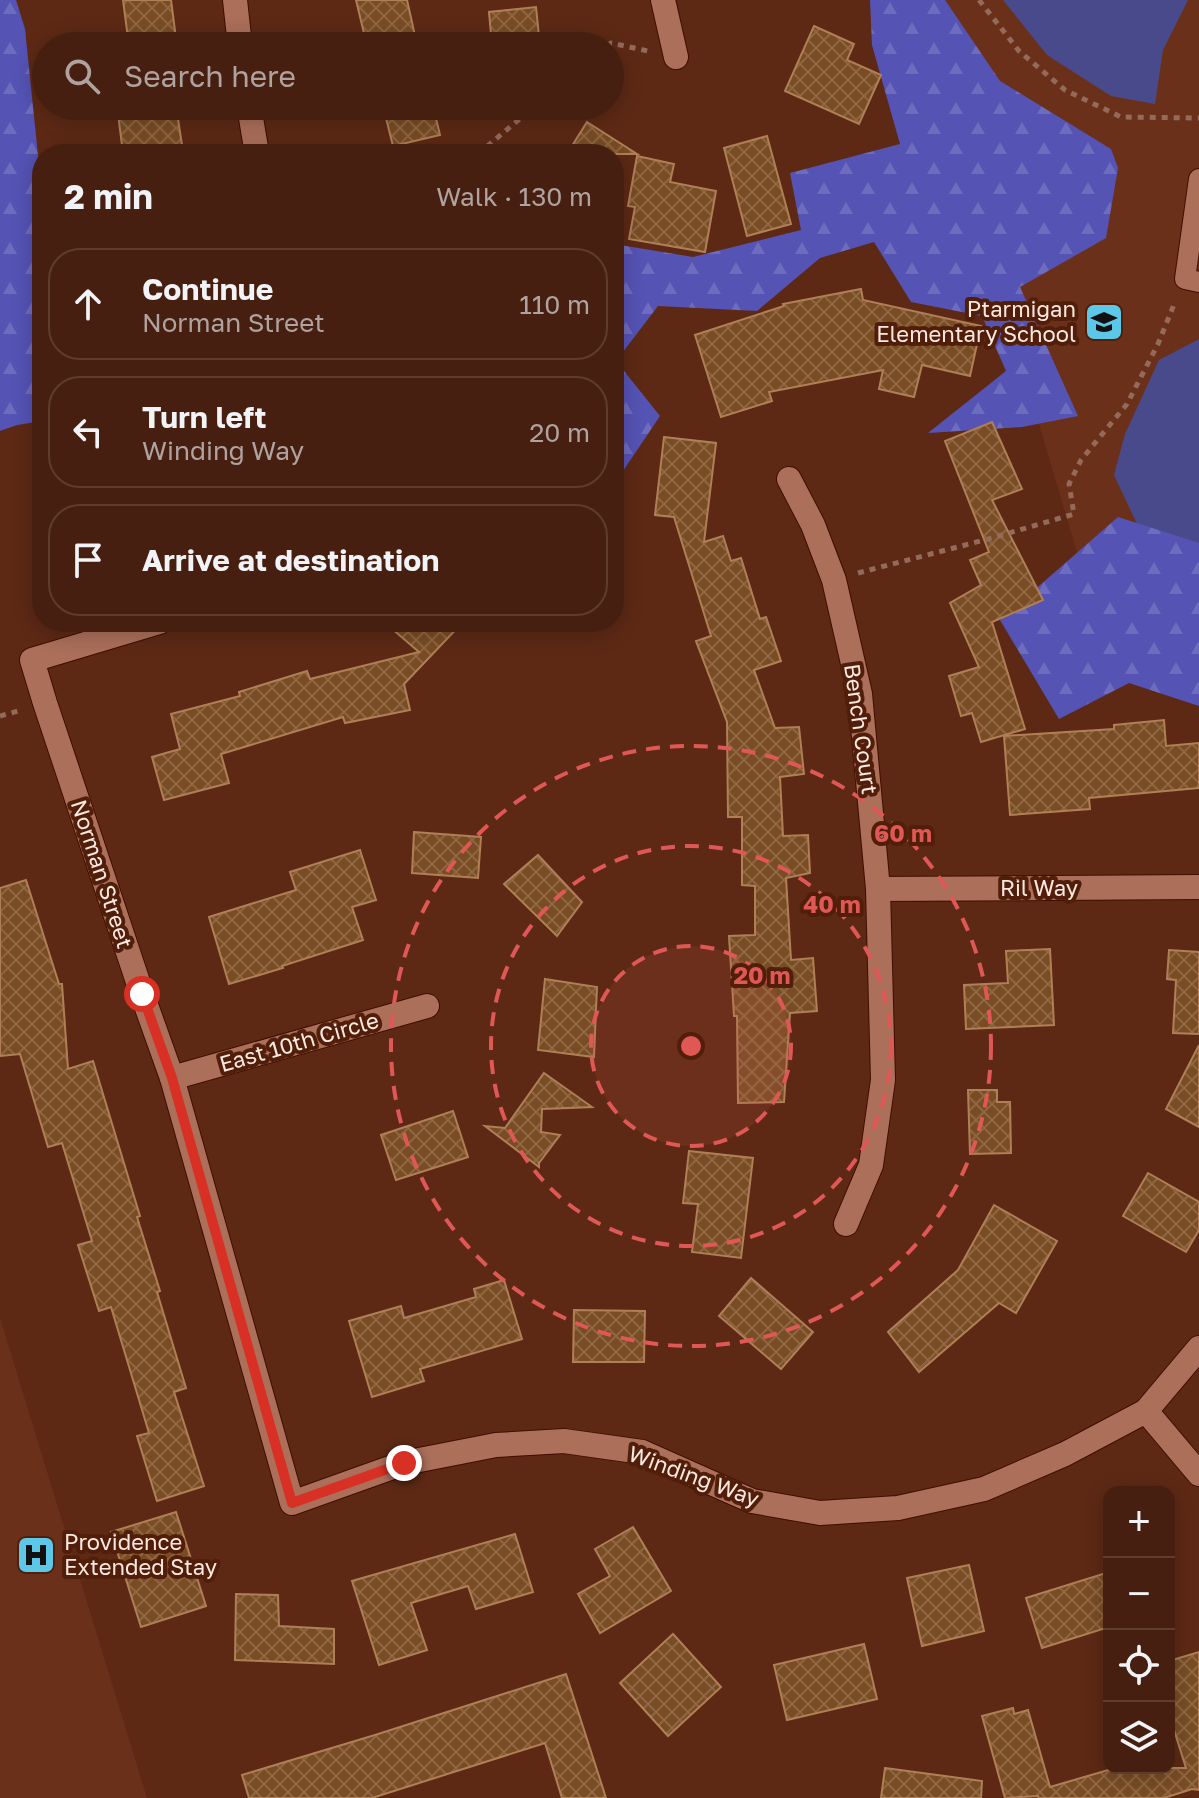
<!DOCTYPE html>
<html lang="en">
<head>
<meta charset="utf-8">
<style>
  :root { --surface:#461f10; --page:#4d2719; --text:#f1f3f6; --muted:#b0a29f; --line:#5e3d30 }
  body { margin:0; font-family:"Golos Text",sans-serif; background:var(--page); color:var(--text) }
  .controls { position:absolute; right:24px; bottom:24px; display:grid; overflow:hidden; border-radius:16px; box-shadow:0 4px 20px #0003 }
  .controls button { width:72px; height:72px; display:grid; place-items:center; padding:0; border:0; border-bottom:2px solid var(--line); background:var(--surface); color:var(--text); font:40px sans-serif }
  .stop { position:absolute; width:24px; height:24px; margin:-18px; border:6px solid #d93025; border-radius:50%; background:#fff }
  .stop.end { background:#d93025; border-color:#fff; box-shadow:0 2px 8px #0008 }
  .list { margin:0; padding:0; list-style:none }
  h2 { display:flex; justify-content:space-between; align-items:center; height:104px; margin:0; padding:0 32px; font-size:34px }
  h2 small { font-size:26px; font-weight:400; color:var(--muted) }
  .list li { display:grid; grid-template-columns:52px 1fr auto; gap:24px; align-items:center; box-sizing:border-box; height:112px; margin:0 16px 16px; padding:0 16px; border:2px solid var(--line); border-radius:32px }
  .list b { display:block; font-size:30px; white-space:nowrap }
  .list p { margin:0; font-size:26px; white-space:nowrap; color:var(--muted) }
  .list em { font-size:26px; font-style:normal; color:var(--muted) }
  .icon { flex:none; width:44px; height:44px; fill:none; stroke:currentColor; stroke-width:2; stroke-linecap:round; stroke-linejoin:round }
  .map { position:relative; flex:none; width:1199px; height:1798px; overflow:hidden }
  .search { position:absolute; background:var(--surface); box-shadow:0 4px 20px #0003; left:32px; top:32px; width:592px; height:88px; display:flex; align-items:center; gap:20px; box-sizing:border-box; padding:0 28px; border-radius:44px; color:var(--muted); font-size:30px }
  .panel { position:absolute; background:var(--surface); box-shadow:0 4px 20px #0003; left:32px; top:144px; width:592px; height:488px; border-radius:32px }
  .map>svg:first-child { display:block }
  .built { fill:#6b301a }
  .green { fill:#494a8c }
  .forest { fill:url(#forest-firs) }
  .building { fill:url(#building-cross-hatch); stroke:#b07f56; stroke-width:2 }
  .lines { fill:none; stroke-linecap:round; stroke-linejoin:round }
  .lane-casing { stroke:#400e00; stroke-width:22 }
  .street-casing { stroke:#400e00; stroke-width:26 }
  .path { stroke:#946a5b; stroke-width:5; stroke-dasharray:6 6; stroke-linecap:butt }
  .lane { stroke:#ab6f5a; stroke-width:20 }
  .street { stroke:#ab6f5a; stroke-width:24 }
  .route { stroke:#d93025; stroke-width:10 }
  .ring { fill:none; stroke:#e05856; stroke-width:4; stroke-dasharray:14 10 }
  .labels { text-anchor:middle; stroke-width:8; stroke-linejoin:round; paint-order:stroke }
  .poi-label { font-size:22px; fill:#fee9e2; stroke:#511e0a; text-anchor:end }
  .street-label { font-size:22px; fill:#fee9e2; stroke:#511e0a }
  .centre { fill:#e05856; stroke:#511e0a; stroke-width:4 }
  .ring-label { font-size:24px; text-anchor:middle; font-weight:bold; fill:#e05856; stroke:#511e0a; stroke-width:8; stroke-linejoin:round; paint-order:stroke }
</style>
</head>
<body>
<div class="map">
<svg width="1199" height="1798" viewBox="0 0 1199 1798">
  <defs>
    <pattern id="forest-firs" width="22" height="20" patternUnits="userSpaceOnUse" patternTransform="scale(2)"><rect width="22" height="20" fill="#5553b4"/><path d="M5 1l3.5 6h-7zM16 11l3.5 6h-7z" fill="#6e6cbe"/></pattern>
    <pattern id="building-cross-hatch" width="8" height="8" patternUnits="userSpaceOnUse" patternTransform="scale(2)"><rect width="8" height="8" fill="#794c23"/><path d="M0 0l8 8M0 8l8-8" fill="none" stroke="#8d6643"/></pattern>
  </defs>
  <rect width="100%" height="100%" fill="#5d2915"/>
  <g class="built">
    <path d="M913,0H1199V644L1112,670Z"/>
    <path d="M0,1318L147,1798H0Z"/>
  </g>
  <g class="green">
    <path d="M1003,0H1188L1163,50L1155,104L1111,96L1047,55Z"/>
    <path d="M1199,339V544L1153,558L1114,475L1125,434L1159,360Z"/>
  </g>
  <g class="forest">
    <path d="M0,0H16L25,29L39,165L42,177V421L17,425L0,431Z"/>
    <path d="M870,0H945L1000,81L1111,149L1118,168L1106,238L1020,287L1078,416L1022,427L928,433L1006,371L982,316L911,302L874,242L820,258L757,311L658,306L616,361L660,416L623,471L614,464V244L693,257L801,230L790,173L900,144L872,45Z"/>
    <path d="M1118,517L1199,543V706L1129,683L1059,719L1000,620Z"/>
  </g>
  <g class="building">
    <path d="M123,0H171L177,46H129Z"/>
    <path d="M356,0H407L416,40L393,46H367Z"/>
    <path d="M536,7L540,46H492L489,12Z"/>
    <path d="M814,26L854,44L847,60L881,75L859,124L785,91Z"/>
    <path d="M117,106H176L182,145L123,153Z"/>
    <path d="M383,106H433L440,135L393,146Z"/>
    <path d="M587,122L637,154H567Z"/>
    <path d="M767,136L791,224L747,236L724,148Z"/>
    <path d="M637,156L674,164L670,182L716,191L705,252L629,239L635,207L628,206Z"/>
    <path d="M861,289L863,300L981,326L970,376L922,365L914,397L879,389L883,370L769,392L772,401L721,417L695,335L784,306L783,304Z"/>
    <path d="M992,422L1022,489L992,500L1043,600L992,622L1025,729L981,742L972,713L961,716L949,676L979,667L950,603L981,585L970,560L989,552L945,441Z"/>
    <path d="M664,437L716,443L704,542L723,536L731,561L741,558L760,619L766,617L781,661L754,670L775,728L799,727L804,774L780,777L783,836L808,835L810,873L786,878L791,960L813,958L817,1011L790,1013L784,1102L738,1103L737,1016H734L729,936L755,935V886L742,885V817H728L727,722L696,641L711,636L674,517L655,515Z"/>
    <path d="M384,622H463L404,684L410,710L345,723L343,717L221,754L229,783L164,800L152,757L180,749L171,714L240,696L239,692L307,671L310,679L419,652Z"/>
    <path d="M1164,720L1166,746L1199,743V788L1089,798L1090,809L1010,815L1004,736L1114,729V725Z"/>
    <path d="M414,832L481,837L478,878L412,873Z"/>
    <path d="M360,850L376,900L352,907L363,940L282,966L283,968L229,984L209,917L296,890L290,872Z"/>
    <path d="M538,855L582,902L557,936L504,884Z"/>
    <path d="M26,880L59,984H62L68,1069L93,1061L140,1216L137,1217L160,1291L157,1292L186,1388L174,1392L204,1486L157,1501L137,1436L149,1433L111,1307L99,1311L78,1245L92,1241L62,1143L48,1147L20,1054L0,1056V888Z"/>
    <path d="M1050,949L1054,1025L966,1029L964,985L1008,983L1006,951Z"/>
    <path d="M1169,950L1199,952V1034L1173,1033L1176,980L1167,979Z"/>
    <path d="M545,979L597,987L594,1057L538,1050Z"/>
    <path d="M1199,1045V1127L1166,1109Z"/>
    <path d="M544,1073L592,1107L542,1109L541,1132L560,1135L539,1163V1167L485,1126L505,1128Z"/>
    <path d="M968,1090H997V1102H1010L1011,1153L970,1154Z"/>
    <path d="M453,1111L468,1157L396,1180L381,1135Z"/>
    <path d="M689,1151L753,1158L741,1258L692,1252L698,1204L683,1203Z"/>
    <path d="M1148,1173L1199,1202V1230L1186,1252L1123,1216Z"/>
    <path d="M994,1205L1057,1241L1016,1313L999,1303L919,1372L888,1332L958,1270Z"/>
    <path d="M751,1278L813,1332L781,1369L719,1316Z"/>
    <path d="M504,1280L522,1339L420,1369L424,1381L372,1397L349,1321L401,1306L404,1318L476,1297L474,1289Z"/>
    <path d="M574,1310L645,1311L644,1362H573Z"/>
    <path d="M176,1512L206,1606L141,1627L111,1532Z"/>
    <path d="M633,1527L671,1591L600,1633L578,1594L610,1576L595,1549Z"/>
    <path d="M515,1534L533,1592L476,1609L468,1586L411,1603L427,1650L379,1665L352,1581Z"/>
    <path d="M969,1565L984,1631L922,1646L907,1578Z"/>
    <path d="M1109,1572V1627L1042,1648L1026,1598Z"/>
    <path d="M236,1594L278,1595L279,1626L334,1629V1664L235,1660Z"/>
    <path d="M673,1634L721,1687L668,1736L620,1683Z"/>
    <path d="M864,1644L877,1699L787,1720L774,1665Z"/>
    <path d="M1199,1652V1790L1192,1789L1164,1798H1039L1038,1796L1005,1798L982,1716L1013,1708L1014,1714L1028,1710L1050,1787L1115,1768H1186L1169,1714V1661Z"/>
    <path d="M566,1674L606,1798H562L545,1743L372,1798H249L242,1775L375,1735Z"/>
    <path d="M885,1768L982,1781L981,1798H881Z"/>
  </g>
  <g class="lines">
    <defs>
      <path id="lane" d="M1199,179L1185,279L1199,282"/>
      <g id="street">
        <path d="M235,0L240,46"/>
        <path d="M663,0L676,57"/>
        <path d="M249,106L257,154"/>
        <path d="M789,479L813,525L834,580L860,694L878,889L883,1080L871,1165L846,1224"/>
        <path d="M159,622L32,660L45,703L142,994L172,1078L292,1503L404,1463L496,1445L564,1441L642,1452L752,1501L820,1513L898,1508L984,1489L1065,1454L1146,1411L1199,1348"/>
        <path d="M878,889L1199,887"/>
        <path d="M172,1078L427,1006"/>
        <path d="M1146,1411L1199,1474"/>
      </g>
    </defs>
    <use href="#lane" class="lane-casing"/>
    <use href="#street" class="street-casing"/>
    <g class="path">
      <path d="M979,0L1019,51L1065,90L1121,117L1199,118"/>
      <path d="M607,46L611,43L648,51"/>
      <path d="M478,154L535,106"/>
      <path d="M858,573L992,538L1074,514L1069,484L1081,460L1127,404L1158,344L1175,302"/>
      <path d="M0,716L18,711"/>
    </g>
    <use href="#lane" class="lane"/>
    <use href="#street" class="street"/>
  </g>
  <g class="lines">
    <path class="route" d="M142,994L172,1078L292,1503L404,1463"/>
  </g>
  <circle cx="691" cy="1046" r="100" fill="#e05856" fill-opacity=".12"/>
  <g class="ring">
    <circle cx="691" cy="1046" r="100"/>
    <circle cx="691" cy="1046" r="200"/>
    <circle cx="691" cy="1046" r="300"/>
  </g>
  <defs>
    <symbol id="school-square" viewBox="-11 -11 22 22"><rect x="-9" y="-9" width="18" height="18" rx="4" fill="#5cc7e7" stroke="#511e0a"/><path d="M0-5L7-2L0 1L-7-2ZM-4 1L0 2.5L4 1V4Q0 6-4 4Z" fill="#111"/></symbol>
    <symbol id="hospital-square" viewBox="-11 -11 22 22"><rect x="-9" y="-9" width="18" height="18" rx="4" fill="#5cc7e7" stroke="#511e0a"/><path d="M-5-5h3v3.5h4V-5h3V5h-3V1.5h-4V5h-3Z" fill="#111"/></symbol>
  </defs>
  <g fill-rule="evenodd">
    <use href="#school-square" x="1082" y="300" width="44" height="44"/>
    <use href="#hospital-square" x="14" y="1533" width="44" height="44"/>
  </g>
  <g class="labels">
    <g class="poi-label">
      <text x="1076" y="317">Ptarmigan<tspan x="1076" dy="25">Elementary School</tspan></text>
      <text x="64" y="1550" text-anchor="start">Providence<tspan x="64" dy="25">Extended Stay</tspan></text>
    </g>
    <g class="street-label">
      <text transform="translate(861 729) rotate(82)" y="8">Bench Court</text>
      <text transform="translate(102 874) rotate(72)" y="8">Norman Street</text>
      <text x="1039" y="896">Ril Way</text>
      <text transform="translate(299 1042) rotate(-16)" y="8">East 10th Circle</text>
      <text transform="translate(694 1476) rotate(20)" y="8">Winding Way</text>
    </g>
  </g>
  <circle cx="691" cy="1046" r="12" class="centre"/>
  <g class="ring-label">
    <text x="903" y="842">60 m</text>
    <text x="832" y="913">40 m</text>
    <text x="762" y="984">20 m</text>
  </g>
</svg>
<div class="controls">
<button>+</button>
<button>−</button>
<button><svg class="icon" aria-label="locate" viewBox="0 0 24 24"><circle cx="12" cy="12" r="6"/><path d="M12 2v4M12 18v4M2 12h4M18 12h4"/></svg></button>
<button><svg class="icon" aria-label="layers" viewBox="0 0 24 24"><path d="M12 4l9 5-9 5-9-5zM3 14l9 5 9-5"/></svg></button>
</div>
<div class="stop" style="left:142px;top:994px"></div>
<div class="stop end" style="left:404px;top:1463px"></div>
<div class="search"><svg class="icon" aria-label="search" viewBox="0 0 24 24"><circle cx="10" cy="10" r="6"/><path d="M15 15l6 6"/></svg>Search here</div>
<section class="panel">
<h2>2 min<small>Walk · 130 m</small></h2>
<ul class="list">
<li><svg class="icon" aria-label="ahead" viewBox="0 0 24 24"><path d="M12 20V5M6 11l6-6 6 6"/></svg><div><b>Continue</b><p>Norman Street</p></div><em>110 m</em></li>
<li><svg class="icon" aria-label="left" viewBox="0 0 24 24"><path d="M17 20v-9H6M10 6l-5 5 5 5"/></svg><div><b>Turn left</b><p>Winding Way</p></div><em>20 m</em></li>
<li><svg class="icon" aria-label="arrive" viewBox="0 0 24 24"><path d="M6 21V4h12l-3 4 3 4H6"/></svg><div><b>Arrive at destination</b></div></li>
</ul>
</section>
</div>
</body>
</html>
